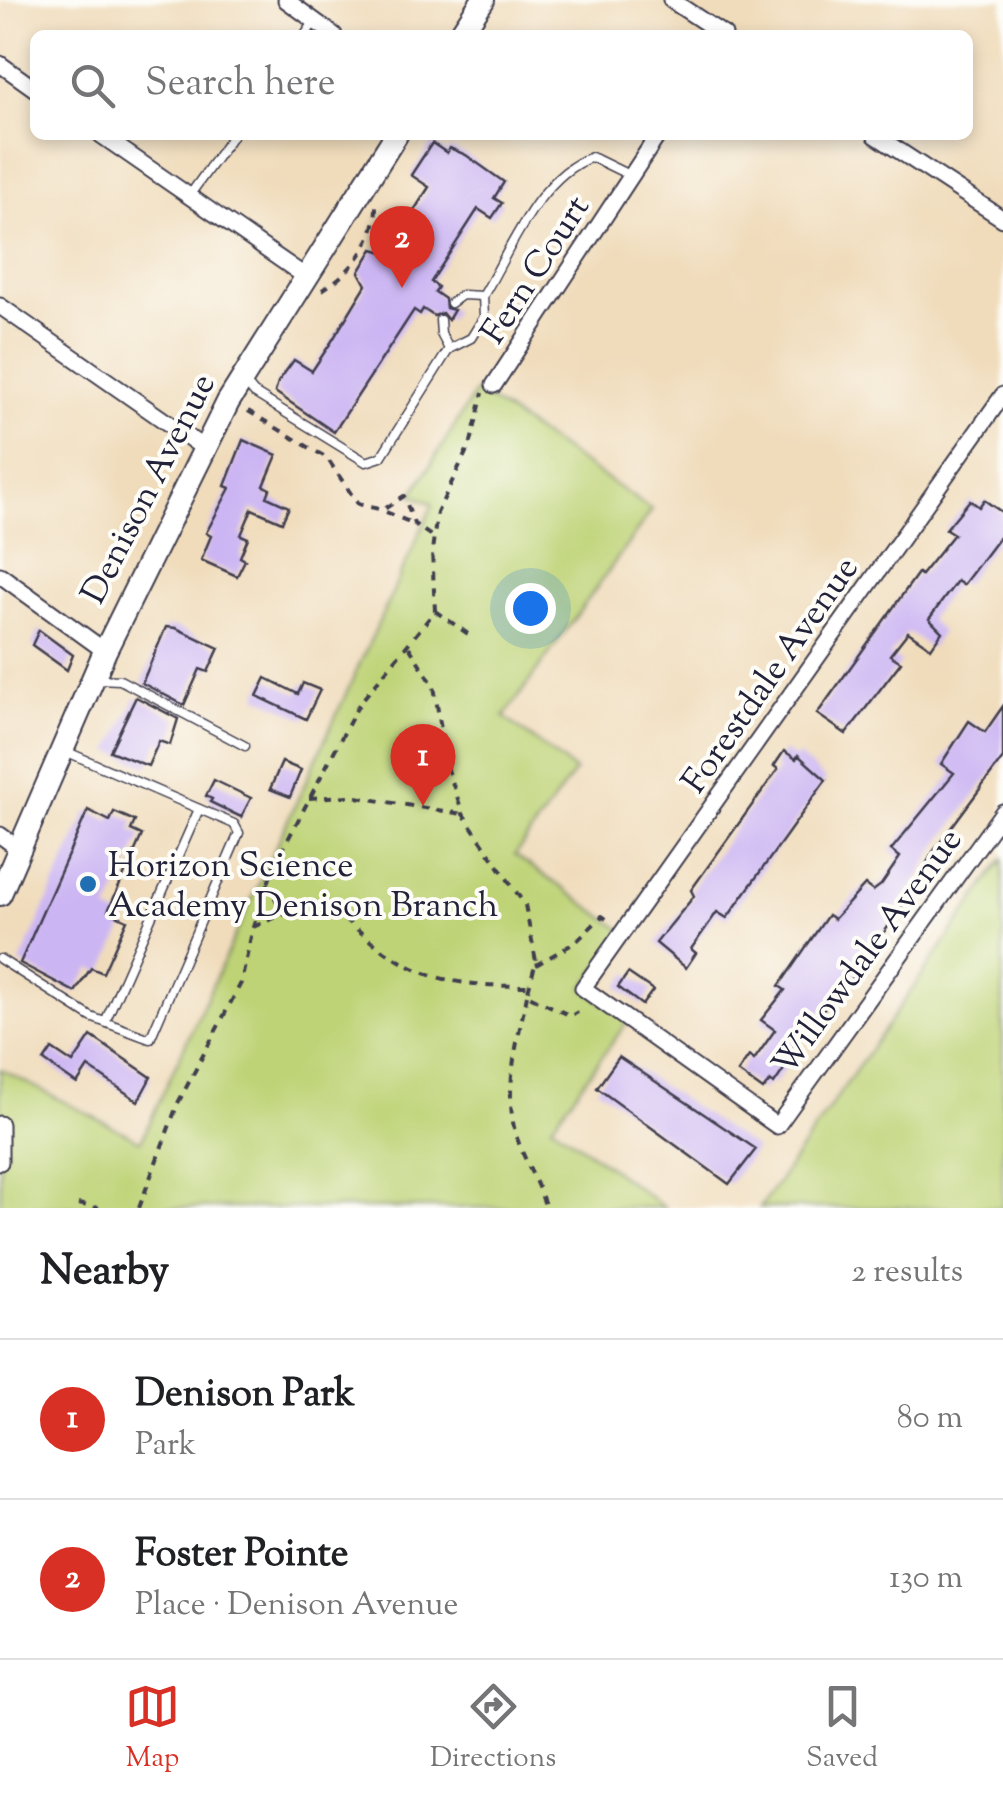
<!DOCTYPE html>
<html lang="en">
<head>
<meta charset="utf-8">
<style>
  :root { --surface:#fff; --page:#f2f2f2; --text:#202124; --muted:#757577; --line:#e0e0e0; --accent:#d93025 }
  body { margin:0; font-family:"Sorts Mill Goudy",serif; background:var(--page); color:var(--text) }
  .you { position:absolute; left:530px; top:608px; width:35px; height:35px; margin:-25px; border:8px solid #fff; border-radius:50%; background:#1a73e8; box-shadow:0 0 0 15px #1a73e833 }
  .badge { display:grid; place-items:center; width:65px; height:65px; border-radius:50%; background:var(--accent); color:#fff; font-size:32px; font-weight:700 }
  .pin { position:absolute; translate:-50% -82px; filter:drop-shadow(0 2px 5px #0008) }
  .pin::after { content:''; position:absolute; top:52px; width:35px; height:30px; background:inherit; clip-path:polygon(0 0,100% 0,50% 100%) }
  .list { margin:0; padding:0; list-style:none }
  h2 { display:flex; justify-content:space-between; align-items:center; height:130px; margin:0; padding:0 40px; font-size:42px }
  h2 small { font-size:32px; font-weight:400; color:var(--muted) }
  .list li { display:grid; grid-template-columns:65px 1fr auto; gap:30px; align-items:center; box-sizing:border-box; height:160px; padding:0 40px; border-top:2px solid var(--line) }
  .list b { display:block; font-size:38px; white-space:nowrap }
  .list p { margin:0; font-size:32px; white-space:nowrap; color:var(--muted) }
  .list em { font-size:32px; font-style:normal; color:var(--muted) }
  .icon { flex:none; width:55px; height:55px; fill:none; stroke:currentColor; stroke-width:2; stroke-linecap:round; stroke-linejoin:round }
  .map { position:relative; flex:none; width:1003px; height:1208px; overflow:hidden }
  .search { position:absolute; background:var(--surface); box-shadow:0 5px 15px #0003; left:30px; right:30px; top:30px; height:110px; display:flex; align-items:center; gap:25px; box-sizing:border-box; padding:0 35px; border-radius:15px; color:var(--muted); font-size:38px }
  .sheet { height:450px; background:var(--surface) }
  nav { display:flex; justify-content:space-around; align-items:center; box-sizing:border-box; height:140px; border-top:2px solid var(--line); background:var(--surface); font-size:28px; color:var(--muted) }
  nav a { display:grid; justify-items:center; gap:5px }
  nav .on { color:var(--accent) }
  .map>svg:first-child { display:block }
  .green { fill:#bed376; stroke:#707a58; stroke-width:2.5 }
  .building { fill:#ccb5f3 }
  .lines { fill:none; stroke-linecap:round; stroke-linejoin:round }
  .lane-casing { stroke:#413e4e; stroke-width:11 }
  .street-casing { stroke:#413e4e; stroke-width:19 }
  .secondary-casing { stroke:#413e4e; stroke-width:26 }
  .path { stroke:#413e4e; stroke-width:4; stroke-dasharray:8 8; stroke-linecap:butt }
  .lane { stroke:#fff; stroke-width:8 }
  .street { stroke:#fff; stroke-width:15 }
  .secondary { stroke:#fff; stroke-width:22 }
  .poi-dot { fill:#1f6fb2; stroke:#fdfcf7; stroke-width:4 }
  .labels { text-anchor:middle; stroke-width:8; stroke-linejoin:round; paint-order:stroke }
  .street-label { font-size:35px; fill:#22223b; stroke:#fdfcf7 }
  .poi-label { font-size:35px; fill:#22223b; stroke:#fdfcf7; text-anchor:start }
</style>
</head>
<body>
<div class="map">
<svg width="1003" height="1208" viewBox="0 0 1003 1208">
  <rect width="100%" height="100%" fill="#fdfcf7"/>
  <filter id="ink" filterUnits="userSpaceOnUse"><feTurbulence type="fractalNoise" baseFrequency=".01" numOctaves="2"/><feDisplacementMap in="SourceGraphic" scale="20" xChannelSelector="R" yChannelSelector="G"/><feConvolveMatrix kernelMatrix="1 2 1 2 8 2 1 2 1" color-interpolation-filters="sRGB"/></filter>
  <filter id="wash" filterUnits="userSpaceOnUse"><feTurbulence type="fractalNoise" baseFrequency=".0048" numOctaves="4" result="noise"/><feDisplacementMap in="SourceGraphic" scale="40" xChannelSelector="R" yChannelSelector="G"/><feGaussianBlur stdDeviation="2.25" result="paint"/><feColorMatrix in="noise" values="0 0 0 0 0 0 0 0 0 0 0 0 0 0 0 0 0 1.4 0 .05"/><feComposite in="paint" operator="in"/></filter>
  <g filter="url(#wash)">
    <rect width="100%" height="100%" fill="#f0dcbb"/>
    <g class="green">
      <path d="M476,391L652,510L504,717L575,771L515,855L624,931L584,988L628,1021L552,1125L665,1208H0V1069L141,1141L433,504L412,495Z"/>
      <path d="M1003,859V1208H760L762,1205Z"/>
    </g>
    <g id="blocks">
      <g class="building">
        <path d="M432,143L447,153L450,148L466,155L504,182L494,198L502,203L492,218L478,209L431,282L438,287L435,292L445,299L446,308L454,310L448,320L442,313L434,316L423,309L420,314L414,310L334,432L275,392L278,382L294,360L312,371L332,341L366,285L359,272L373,249L387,253L429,187L411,175Z"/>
        <path d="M243,440L277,455L264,486L270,489L267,497L289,507L282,522L252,509L241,535L248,538L240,557L245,560L237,576L201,560L211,536L206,533L230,488L225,486Z"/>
        <path d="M970,500L979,507L984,500L1003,513V532L963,585L957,581L929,619L942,632L931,648L908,632L890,655L901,662L846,734L817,714L918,573L921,575L954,534L946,529Z"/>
        <path d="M166,627L176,628L219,648L208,672L200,669L184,705L142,683Z"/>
        <path d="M39,630L73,655L67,670L32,645Z"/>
        <path d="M266,678L298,694L303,683L320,690L306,719L257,696Z"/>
        <path d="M136,697L178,719L170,745L159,741L148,766L110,751Z"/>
        <path d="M1003,706V758L933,852L904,904L842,992L838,990L791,1051L795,1053L774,1084L770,1081L763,1090L738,1072L749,1056L754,1060L775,1030L761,1020L785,990L779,986L828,915L834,919L865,885L873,891L881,885L900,857L891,850L954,773L941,764L969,721L985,732Z"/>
        <path d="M784,751L796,759L798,755L826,780L727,918L717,912L691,949L696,953L686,968L656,943L694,896L691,890L778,769L774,766Z"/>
        <path d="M282,762L301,770L290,797L270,789Z"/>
        <path d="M214,780L251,798L241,817L210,802L212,799L206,796Z"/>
        <path d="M88,810L110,821L114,812L135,821L131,830L142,835L108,911L127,920L103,973L91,968L75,992L20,963Z"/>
        <path d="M628,973L653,990L642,1005L618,987Z"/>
        <path d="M91,1036L151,1077L138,1101L88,1067L77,1084L44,1061L52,1049L73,1063Z"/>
        <path d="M619,1057L756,1149L729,1184L597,1088Z"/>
      </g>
    </g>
  </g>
  <g filter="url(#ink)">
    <use href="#blocks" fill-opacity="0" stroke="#413e4e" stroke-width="2.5"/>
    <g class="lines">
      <defs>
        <g id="lane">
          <path d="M305,35L315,21"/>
          <path d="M189,196L233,135"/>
          <path d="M451,303L462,295L483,296"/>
          <path d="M440,320L441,334L449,349"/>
          <path d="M244,381L254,393L366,462L381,457L449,349L471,338L484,317L483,296C510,251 539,175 592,157L631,176"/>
          <path d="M97,679L120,680L245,746"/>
          <path d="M0,959L91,1017L150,1039L239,833L234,824L65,751"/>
          <path d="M105,1022L199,809"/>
        </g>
        <g id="street">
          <path d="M286,0L334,35"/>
          <path d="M671,0L724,35"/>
          <path d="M0,64L35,89"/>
          <path d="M101,135L306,277"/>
          <path d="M875,135L1003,219"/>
          <path d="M0,306L205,449"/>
          <path d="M494,385L658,135"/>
          <path d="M1003,395L583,988L777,1126L1003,812"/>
          <path d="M0,575L105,651"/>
          <path d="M0,835L19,849"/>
          <path d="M0,1124V1162"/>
        </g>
        <g id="secondary">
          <path d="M460,35L483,0"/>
          <path d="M0,894L105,651L228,402L396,135"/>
        </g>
      </defs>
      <use href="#lane" class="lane-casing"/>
      <use href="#street" class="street-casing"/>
      <use href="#secondary" class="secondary-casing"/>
      <g class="path">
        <path d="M322,290C352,272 376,242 376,206"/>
        <path d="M248,411L327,458L358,504L383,510L404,496L414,524L434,538"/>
        <path d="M386,512L414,524"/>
        <path d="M435,611L471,636"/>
        <path d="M409,647L434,686L447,767L463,814L525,905L536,961L527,995L571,1016L578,1012"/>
        <path d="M309,798L350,796L463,814"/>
        <path d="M267,883L283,913"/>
        <path d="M253,927C348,883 340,933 415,969C449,985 492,986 528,986"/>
        <path d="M536,965L576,942L602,916L608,920"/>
        <path d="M527,995C518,1039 503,1091 516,1135C524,1160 538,1183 546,1208"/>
        <path d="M78,1204L99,1208"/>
        <path d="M139,1208L178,1103L241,983L253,927L274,866L359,704L435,611L432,551L437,513L471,442L483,393"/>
      </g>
      <use href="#lane" class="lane"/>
      <use href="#street" class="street"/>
      <use href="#secondary" class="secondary"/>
    </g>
  </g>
  <circle class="poi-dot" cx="88" cy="884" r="10"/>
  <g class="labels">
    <g class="street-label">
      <text transform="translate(534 269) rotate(-57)" y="12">Fern Court</text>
      <text transform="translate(147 488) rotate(-63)" y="12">Denison Avenue</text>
      <text transform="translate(769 674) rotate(-55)" y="12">Forestdale Avenue</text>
      <text transform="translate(866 951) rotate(-54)" y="12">Willowdale Avenue</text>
    </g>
    <g class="poi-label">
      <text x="108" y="876">Horizon Science<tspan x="108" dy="40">Academy Denison Branch</tspan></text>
    </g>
  </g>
</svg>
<div class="you"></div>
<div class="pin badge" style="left:423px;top:806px">1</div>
<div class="pin badge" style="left:402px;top:288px">2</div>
<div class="search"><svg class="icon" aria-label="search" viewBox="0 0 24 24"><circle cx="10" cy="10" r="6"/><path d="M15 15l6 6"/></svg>Search here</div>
</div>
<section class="sheet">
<h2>Nearby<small>2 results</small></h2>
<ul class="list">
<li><span class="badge">1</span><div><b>Denison Park</b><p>Park</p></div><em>80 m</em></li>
<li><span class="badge">2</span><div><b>Foster Pointe</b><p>Place · Denison Avenue</p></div><em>130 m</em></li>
</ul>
</section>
<nav>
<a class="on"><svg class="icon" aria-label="map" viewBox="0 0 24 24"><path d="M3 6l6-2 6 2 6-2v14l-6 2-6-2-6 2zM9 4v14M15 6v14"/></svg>Map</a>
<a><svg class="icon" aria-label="directions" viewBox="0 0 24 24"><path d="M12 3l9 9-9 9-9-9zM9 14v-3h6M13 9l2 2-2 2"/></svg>Directions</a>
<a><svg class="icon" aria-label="saved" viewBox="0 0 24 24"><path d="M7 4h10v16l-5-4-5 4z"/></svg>Saved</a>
</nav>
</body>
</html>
